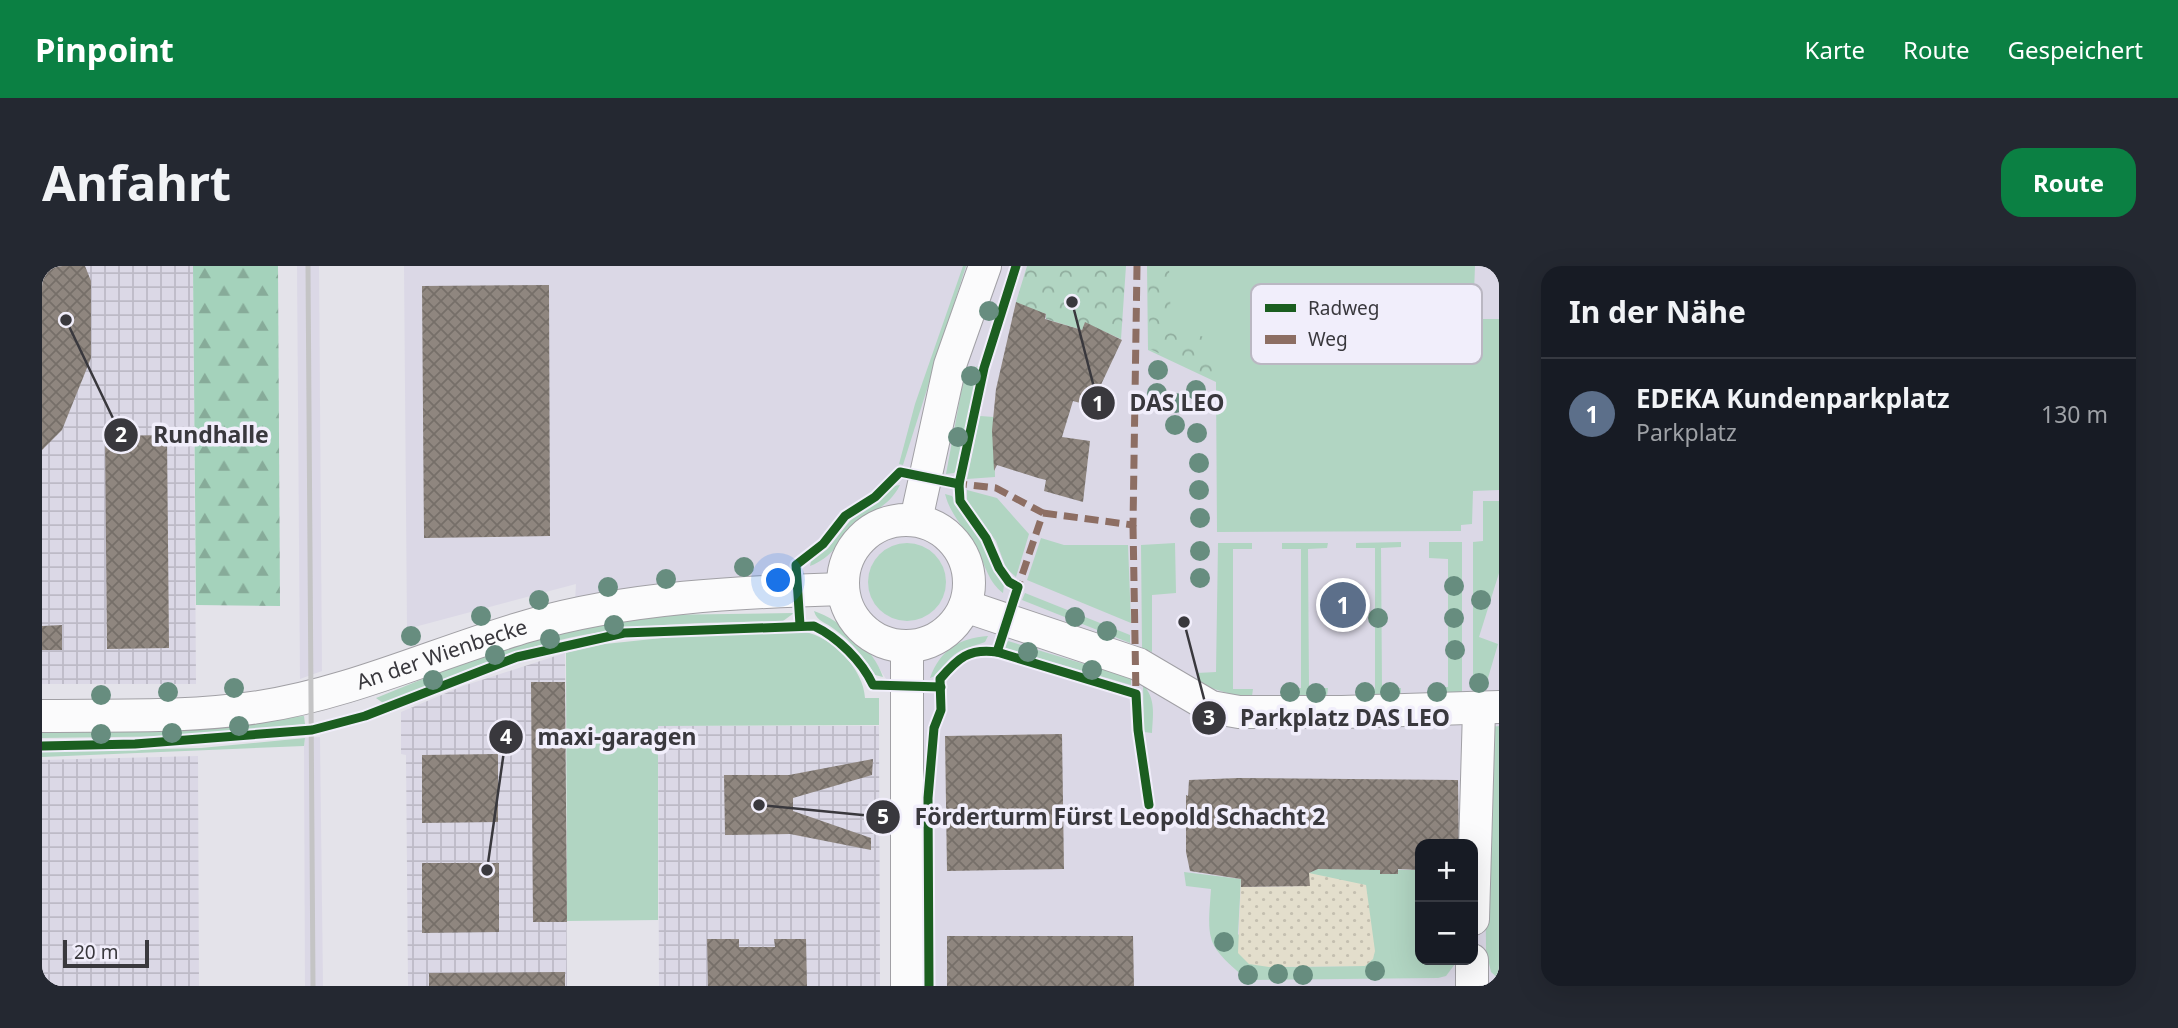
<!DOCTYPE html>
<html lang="de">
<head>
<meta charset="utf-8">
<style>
  :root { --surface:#171b24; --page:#242831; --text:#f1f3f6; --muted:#9ea1a6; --line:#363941; --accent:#0b8043 }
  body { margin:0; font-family:"Noto Sans",sans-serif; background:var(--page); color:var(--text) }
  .controls { position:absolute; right:21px; bottom:21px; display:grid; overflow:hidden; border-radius:14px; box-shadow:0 7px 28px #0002 }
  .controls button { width:63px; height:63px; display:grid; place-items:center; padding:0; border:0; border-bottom:2px solid var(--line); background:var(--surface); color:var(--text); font:35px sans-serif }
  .scale { position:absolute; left:21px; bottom:18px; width:86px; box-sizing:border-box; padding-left:7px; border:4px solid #39383d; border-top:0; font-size:19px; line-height:24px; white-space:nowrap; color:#39383d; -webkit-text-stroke:5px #f1eefb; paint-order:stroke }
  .you { position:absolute; left:737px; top:315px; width:24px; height:24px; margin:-18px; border:5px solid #fff; border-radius:50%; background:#1a73e8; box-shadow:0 0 0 10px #1a73e833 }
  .badge { display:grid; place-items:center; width:46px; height:46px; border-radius:50%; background:var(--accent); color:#fff; font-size:23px; font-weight:700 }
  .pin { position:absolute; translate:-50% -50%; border:4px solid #fff; box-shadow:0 2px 7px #0006 }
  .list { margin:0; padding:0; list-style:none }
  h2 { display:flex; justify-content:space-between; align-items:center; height:91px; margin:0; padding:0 28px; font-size:30px }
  h2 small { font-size:23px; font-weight:400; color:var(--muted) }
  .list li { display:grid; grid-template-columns:46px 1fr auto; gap:21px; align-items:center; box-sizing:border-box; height:112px; padding:0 28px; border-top:2px solid var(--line) }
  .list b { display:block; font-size:26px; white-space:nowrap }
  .list p { margin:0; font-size:23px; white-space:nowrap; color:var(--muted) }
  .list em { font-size:23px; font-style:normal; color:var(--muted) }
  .map { position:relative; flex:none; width:1457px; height:720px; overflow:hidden; border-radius:21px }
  header { display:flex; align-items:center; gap:42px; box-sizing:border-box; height:98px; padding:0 35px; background:var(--accent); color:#fff }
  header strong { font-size:33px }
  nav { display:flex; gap:38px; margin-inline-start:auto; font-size:24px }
  .intro { display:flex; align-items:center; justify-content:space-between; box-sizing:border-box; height:168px; padding:0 42px }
  h1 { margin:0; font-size:49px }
  .button { padding:18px 32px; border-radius:21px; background:var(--accent); color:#fff; font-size:24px; font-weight:700 }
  main { display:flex; gap:42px; padding:0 42px }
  aside { flex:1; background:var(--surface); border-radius:21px; box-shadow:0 7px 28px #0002 }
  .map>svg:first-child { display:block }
  .built { fill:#dbd8e6; fill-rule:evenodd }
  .industrial { fill:url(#industrial-grid) }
  .grass { fill:#b1d5c2 }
  .forest { fill:url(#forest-firs) }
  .sand { fill:url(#sand-dots) }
  .park { fill:url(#park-crowns) }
  .building { fill:url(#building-cross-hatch) }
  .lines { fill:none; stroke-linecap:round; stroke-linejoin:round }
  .minor-casing { stroke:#a1a0a5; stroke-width:34 }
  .minor { stroke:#fbfbfc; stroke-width:32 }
  .rail { stroke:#c4c4c5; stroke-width:5 }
  .quiet { stroke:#8d6e63; stroke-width:7; stroke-dasharray:14 7; stroke-linecap:butt }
  .cycleway-casing { stroke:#f1eefb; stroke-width:13 }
  .cycleway { stroke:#1b5e20; stroke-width:9 }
  .tree { fill:#678d7f }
  .labels { text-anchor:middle; stroke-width:7; stroke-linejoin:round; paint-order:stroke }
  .street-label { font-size:21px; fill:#39383d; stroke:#f1eefb }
  .key { fill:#f1eefb; stroke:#bab7c2; stroke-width:2 }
  .key-label { font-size:19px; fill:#39383d }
  .leader { fill:none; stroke:#39383d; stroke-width:2.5 }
  .callout-dot { fill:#39383d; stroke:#f1eefb; stroke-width:2.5 }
  .mark-label { font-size:21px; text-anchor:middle; font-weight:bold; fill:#fff }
  .callout-label { font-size:23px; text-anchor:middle; font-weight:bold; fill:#39383d; stroke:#f1eefb; stroke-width:7; stroke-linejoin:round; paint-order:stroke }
</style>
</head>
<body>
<header>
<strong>Pinpoint</strong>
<nav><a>Karte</a><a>Route</a><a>Gespeichert</a></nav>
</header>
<div class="intro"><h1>Anfahrt</h1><a class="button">Route</a></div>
<main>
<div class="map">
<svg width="1457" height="720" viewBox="0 0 1457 720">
  <defs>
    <pattern id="industrial-grid" width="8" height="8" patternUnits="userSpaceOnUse" patternTransform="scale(1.75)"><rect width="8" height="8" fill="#dbd8e6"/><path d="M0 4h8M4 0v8" fill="none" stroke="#bdbac6"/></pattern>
    <pattern id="forest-firs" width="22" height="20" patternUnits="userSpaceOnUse" patternTransform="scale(1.75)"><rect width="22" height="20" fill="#a4d2bb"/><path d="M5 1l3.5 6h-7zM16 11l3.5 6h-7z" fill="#87ab99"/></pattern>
    <pattern id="sand-dots" width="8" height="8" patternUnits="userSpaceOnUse" patternTransform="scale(1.75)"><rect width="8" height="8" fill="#e3decc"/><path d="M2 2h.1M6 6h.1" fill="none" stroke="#c4bfb0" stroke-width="1.8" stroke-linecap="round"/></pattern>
    <pattern id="park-crowns" width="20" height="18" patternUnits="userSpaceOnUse" patternTransform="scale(1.75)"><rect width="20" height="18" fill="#b1d5c2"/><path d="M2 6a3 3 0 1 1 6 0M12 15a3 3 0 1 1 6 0" fill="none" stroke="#91ae9f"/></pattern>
    <pattern id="building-cross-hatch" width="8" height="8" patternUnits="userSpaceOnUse" patternTransform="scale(1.75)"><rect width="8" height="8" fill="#8f867f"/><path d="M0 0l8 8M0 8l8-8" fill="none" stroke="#766f69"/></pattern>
  </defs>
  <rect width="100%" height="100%" fill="#e4e3ea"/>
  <g class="built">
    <path d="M255,0H277L280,405L258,413Z"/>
    <path d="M362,0H1457V720H857L860,438L797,339L622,329L532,355L534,318L365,363ZM1378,578H1431V694H1378Z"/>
    <path d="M278,471L281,720H263L262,480L263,472Z"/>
  </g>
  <g class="industrial">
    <path d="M0,0H151L154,418H0Z"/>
    <path d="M523,387L525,720H366L364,489L359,488V446L421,420Z"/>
    <path d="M616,460H837L838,720H617Z"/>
    <path d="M156,490L157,720H0V494Z"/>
  </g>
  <g class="grass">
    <path d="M921,0H924L861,199L857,198L873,138Z"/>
    <path d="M1105,0H1433L1431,53H1457V224L1431,225L1430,258L1419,259V265L1175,266L1174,116L1106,84Z"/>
    <path d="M936,100L918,201L912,207L904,208L923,105Z"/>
    <path d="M938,150L952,151L953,211L925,213Z"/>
    <path d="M858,219C847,241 830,244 813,260C797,275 790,292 768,300L770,291L787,281L812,250L836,236L851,220Z"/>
    <path d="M925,224L955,232L987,268L974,311L964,302L954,275L925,236Z"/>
    <path d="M903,228L910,230C919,246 930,258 939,273C948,289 950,305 962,319L961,327C946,315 944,301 936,285C925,264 909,251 903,228Z"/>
    <path d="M1441,235H1457V307L1437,371L1456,378L1441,429H1431V276L1441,275Z"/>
    <path d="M999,272L1022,279H1086L1089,357L985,314Z"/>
    <path d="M1359,276V281L1339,282L1340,422H1359V430H1315L1314,423H1333V282H1314V277Z"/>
    <path d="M1387,276H1420V429L1389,430L1388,422L1406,421V293L1387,292Z"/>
    <path d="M1133,277L1134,327L1110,329V386L1100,382L1099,279Z"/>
    <path d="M1176,277H1210V283H1191V423H1211L1210,430H1195L1156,418L1155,407L1174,406Z"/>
    <path d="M1240,277H1286L1285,282L1266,283L1267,422H1286L1285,430H1242L1241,423L1259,422V283H1240Z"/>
    <circle cx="865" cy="316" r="39"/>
    <path d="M983,327L1088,369V377L980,334Z"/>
    <path d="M772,345C799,354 832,383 841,411L833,409C824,393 808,374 792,363C784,356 775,356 772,345Z"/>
    <path d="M752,347L741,355C657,357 584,356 502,378C446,392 395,418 341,437L334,432L437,390L524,365L615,349Z"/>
    <path d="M762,366C790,370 822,404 823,432H837V459L616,460V654L525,655L524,387L563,378L639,370Z"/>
    <path d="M946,370L943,376C932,380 921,382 912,389C902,396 899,409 888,412C898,384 917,372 946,370Z"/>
    <path d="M966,375L1089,412V419L963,382Z"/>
    <path d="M1101,419C1114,432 1111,449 1110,467L1102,466Z"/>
    <path d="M262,450L263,458L144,470L0,472V465Z"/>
    <path d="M1457,460V713L1449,706L1444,684L1442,469L1449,461Z"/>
    <path d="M263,472L262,480L0,491V486L159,482Z"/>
    <path d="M1276,603L1378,604V694H1416L1404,710L1396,712L1206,714C1164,679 1165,677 1169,623L1144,620L1142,606L1199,613L1196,668L1227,701L1323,700L1267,607Z"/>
  </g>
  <path class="forest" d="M151,0H236L238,340L154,339Z"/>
  <path class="sand" d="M1267,607L1324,619L1333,685L1331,693L1323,700L1227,701L1207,698L1196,687L1199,613V621L1267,620Z"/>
  <g class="park">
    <path d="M985,0H1084L1079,73L1043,57L1040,64L1004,53V48L976,39L974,36Z"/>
    <path d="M1106,0H1127L1129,56L1174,77V114L1108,83Z"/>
  </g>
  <g class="building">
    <path d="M0,0H43L49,15V92L20,164L0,184Z"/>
    <path d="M507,19L508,270L382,272L380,20Z"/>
    <path d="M974,36L1004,48L1003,53L1040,64L1043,56L1080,74L1049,140L1031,135L1020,171L1048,175L1041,236L1002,225L1004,214L996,212L955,199L952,205L950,164L954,123Z"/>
    <path d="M125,169L127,382L65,383L63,170Z"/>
    <path d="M20,359V384H0V360Z"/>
    <path d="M489,416H523L525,656H491Z"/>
    <path d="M1020,468L1022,603L905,605L903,470Z"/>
    <path d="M456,488V556L380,557V489Z"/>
    <path d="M831,493L830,509L751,532V545L829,572V584L748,568L683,569L682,509H747Z"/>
    <path d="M1196,512L1416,514L1417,578H1378V604L1356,603V608H1338V604L1276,603L1267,607L1268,620L1199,621V613L1148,605L1144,586V529L1146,530L1147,514Z"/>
    <path d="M380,597H457V666L380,667Z"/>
    <path d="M905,670H1091L1092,720H905Z"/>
    <path d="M665,673H697V681H733L732,673H764L765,720H666Z"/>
    <path d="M523,706V720H387V707Z"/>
  </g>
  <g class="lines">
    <defs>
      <g id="minor">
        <circle cx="864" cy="317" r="63"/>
        <path d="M874,254L908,99L943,0"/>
        <path d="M923,340L1096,398L1169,441L1197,446H1300L1457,441"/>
        <path d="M865,381V720"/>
        <path id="s1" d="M0,450C72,449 145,452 217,441C309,427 396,386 486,360C585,331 698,326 801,323"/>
        <path d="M1431,653L1437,444"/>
        <path d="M1430,720V694"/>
      </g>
    </defs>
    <use href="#minor" class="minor-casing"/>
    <use href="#minor" class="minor"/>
    <path class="rail" d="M266,0L271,720"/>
    <g class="quiet">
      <path d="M911,217L954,222L1001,247L976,321L972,319"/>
      <path d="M1001,247L1091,259L1095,0"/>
      <path d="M1091,259L1094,431"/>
    </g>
    <defs>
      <g id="cycleway">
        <path d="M758,359L754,299L781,278L803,250L833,231L858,206L917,218"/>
        <path d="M955,386L976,321L967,316L957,302L944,272L918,235L917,218L942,102L974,0"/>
        <path d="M0,480L93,478L270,464L323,450L475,391L582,367L772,360C795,371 820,395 831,419L899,421"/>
        <path d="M887,720L886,532L892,462L899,444L898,413C916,392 927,382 955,386L1094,428L1096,464L1107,539"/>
      </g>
    </defs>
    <use href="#cycleway" class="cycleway-casing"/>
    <use href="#cycleway" class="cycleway"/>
  </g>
  <g class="tree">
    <circle cx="947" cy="45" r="10"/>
    <circle cx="1116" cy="104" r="10"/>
    <circle cx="929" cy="110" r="10"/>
    <circle cx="1154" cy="124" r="10"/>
    <circle cx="1115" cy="127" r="10"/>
    <circle cx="1134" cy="137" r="10"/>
    <circle cx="1133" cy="159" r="10"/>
    <circle cx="1155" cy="167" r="10"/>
    <circle cx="916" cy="171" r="10"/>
    <circle cx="1157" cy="197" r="10"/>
    <circle cx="1157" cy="224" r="10"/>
    <circle cx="1158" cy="252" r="10"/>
    <circle cx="1158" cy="285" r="10"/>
    <circle cx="702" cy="301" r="10"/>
    <circle cx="1158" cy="312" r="10"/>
    <circle cx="624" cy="313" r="10"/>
    <circle cx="1412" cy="320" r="10"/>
    <circle cx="566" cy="321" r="10"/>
    <circle cx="497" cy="334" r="10"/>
    <circle cx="1439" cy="334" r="10"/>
    <circle cx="439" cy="350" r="10"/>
    <circle cx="1033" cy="351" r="10"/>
    <circle cx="1336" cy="352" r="10"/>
    <circle cx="1412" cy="352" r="10"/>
    <circle cx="572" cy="359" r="10"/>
    <circle cx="1065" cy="365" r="10"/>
    <circle cx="369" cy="370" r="10"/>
    <circle cx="508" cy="373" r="10"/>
    <circle cx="1413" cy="384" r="10"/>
    <circle cx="986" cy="386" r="10"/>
    <circle cx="453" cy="389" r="10"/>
    <circle cx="1050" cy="404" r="10"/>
    <circle cx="391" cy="414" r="10"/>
    <circle cx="1437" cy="417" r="10"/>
    <circle cx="192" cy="422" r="10"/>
    <circle cx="126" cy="426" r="10"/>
    <circle cx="1248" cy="426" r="10"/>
    <circle cx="1323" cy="426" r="10"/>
    <circle cx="1348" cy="426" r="10"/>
    <circle cx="1395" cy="426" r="10"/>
    <circle cx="1274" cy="427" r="10"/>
    <circle cx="59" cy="429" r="10"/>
    <circle cx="197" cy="460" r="10"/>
    <circle cx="130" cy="467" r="10"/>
    <circle cx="59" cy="468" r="10"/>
    <circle cx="1182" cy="676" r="10"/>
    <circle cx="1333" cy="705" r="10"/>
    <circle cx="1236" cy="708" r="10"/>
    <circle cx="1206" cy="709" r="10"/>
    <circle cx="1261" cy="709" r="10"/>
  </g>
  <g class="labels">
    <g class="street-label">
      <text dy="7" stroke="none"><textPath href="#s1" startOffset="408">An der Wienbecke</textPath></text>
    </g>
  </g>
  <rect x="1209" y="18" width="231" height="80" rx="10" class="key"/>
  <rect x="1223" y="38" width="31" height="8" fill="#1b5e20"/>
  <rect x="1223" y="69" width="31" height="9" fill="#8d6e63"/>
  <g class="key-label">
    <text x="1266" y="49">Radweg</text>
    <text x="1266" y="80">Weg</text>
  </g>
  <path class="leader" d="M1030 36L1056 137M24 54L79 169M1142 356L1167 452M445 604L464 471M717 539L841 551"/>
  <g class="callout-dot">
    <circle cx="1030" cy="36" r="7"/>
    <circle cx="24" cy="54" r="7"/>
    <circle cx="1142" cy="356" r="7"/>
    <circle cx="445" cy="604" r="7"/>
    <circle cx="717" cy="539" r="7"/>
    <circle cx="1056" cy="137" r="18"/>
    <circle cx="79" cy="169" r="18"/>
    <circle cx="1167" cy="452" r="18"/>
    <circle cx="464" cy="471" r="18"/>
    <circle cx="841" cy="551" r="18"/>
  </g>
  <g class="mark-label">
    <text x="1056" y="145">1</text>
    <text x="79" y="176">2</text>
    <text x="1167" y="459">3</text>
    <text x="464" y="478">4</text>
    <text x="841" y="558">5</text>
  </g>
  <g class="callout-label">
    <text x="1135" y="145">DAS LEO</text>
    <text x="169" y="177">Rundhalle</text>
    <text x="1303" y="460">Parkplatz DAS LEO</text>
    <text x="575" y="479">maxi-garagen</text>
    <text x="1078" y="559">Förderturm Fürst Leopold Schacht 2</text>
  </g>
</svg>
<div class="controls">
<button>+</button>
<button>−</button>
</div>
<div class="scale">20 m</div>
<div class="you"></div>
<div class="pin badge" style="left:1301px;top:339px;background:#5c6f8a">1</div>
</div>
<aside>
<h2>In der Nähe<small></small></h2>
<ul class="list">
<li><span class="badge" style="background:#5c6f8a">1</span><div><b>EDEKA Kundenparkplatz</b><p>Parkplatz</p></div><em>130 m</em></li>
</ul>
</aside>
</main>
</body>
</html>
